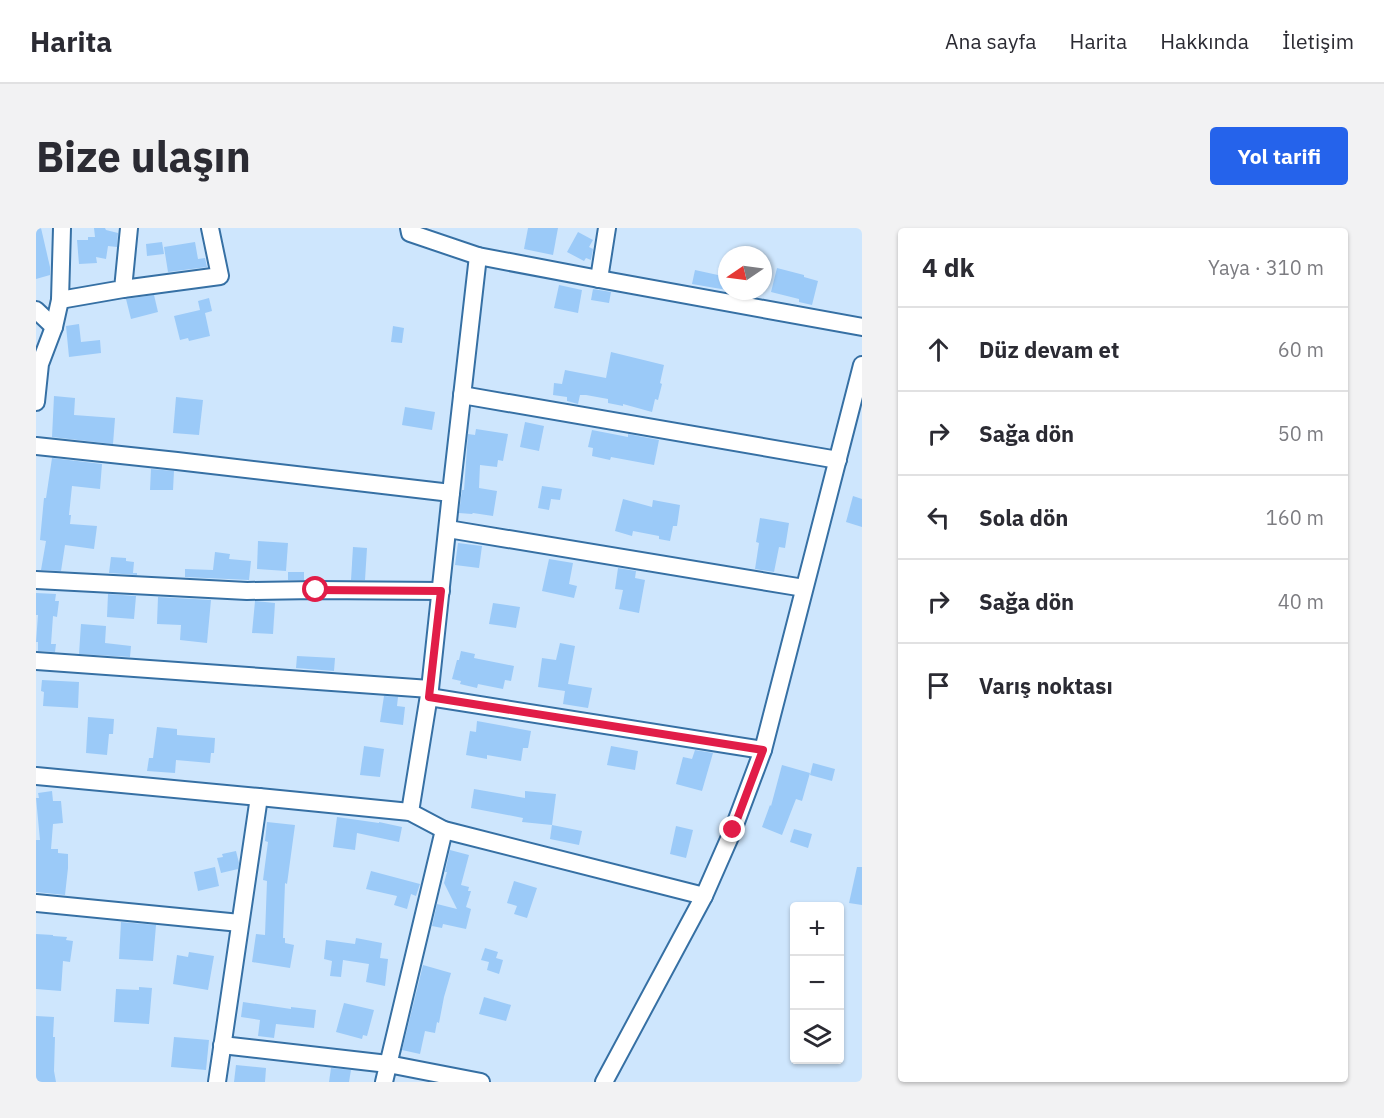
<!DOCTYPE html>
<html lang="tr">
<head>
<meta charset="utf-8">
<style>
  :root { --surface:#fff; --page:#f2f2f3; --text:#2b2b33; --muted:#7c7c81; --line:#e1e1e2; --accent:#2563eb }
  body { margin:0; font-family:"IBM Plex Sans",sans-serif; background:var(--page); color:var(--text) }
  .controls { position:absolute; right:18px; bottom:18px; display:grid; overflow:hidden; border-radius:6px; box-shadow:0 2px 4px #0004 }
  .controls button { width:54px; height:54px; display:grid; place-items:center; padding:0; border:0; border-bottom:2px solid var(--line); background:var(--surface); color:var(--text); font:30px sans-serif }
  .compass { position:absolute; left:682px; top:18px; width:54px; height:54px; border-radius:50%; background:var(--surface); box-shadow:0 2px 4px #0004; rotate:257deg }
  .stop { position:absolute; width:18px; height:18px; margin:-14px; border:4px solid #e11d48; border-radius:50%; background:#fff }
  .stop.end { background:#e11d48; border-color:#fff; box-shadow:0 2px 6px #0008 }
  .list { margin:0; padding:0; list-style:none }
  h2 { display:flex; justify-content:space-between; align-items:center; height:78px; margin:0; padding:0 24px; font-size:26px }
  h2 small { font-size:20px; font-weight:400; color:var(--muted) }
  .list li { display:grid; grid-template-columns:39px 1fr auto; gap:18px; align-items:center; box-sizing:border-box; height:84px; padding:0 24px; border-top:2px solid var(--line) }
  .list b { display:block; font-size:22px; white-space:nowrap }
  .list em { font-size:20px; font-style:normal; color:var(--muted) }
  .icon { flex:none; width:33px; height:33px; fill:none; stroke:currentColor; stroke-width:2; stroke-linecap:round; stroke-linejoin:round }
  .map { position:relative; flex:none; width:826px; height:854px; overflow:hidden; border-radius:6px }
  header { display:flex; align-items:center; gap:36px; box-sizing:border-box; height:84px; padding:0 30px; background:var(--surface); border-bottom:2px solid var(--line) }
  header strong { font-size:28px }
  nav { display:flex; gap:33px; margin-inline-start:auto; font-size:21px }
  .intro { display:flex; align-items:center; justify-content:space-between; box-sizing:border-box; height:144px; padding:0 36px }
  h1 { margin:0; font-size:42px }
  .button { padding:15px 27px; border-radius:6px; background:var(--accent); color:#fff; font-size:21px; font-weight:700 }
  main { display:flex; gap:36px; padding:0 36px }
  aside { flex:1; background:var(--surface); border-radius:6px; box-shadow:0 2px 4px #0004 }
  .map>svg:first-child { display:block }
  .building { fill:#9bcaf8 }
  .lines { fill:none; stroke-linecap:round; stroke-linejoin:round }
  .minor-casing { stroke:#3670a4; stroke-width:20 }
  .minor { stroke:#fff; stroke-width:16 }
  .route { stroke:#e11d48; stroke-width:8 }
</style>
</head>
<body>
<header>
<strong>Harita</strong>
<nav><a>Ana sayfa</a><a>Harita</a><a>Hakkında</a><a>İletişim</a></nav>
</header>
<div class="intro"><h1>Bize ulaşın</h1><a class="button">Yol tarifi</a></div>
<main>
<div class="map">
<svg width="826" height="854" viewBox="0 0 826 854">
  <rect width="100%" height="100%" fill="#cee6fd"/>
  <g class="building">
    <path d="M0,0H5L14,39V47L0,51Z"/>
    <path d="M58,0H69L70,2L82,5L81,19L72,18L70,31L60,29L61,35L43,36L41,12H52V9H59Z"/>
    <path d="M492,0H522L517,27L488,21Z"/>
    <path d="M542,4L557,12L553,19L557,21L555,32L550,30L548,33L531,24Z"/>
    <path d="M126,14L128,26L111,28L110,16Z"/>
    <path d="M159,14L162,31L169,30L171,39L132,44L128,19Z"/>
    <path d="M741,40L768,47V49L782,53L776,77L763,74V71L735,64Z"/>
    <path d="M659,42L691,49V62L656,56Z"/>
    <path d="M523,57L546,62L542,85L518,80Z"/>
    <path d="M557,61L575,64L573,75L555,72Z"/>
    <path d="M118,67L122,84L95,91L90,71Z"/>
    <path d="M173,70L176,83L169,85L174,108L153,113L152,110L144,112L138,88L164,82L162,73Z"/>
    <path d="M43,96L45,114L64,112L65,125L33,129L30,98Z"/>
    <path d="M357,98L368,100L366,115L355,114Z"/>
    <path d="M575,124L628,137L624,155L626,156L622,172L619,171L616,184L587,176V178L572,175V171L550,167H544L542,176L531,173V169L517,167L518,155L526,156L529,142L570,150Z"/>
    <path d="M18,168L39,170L38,187L79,190L77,216L16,209Z"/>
    <path d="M140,169L167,172L163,207L137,205Z"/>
    <path d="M369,179L399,184L396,202L366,197Z"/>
    <path d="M489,194L508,198L503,223L484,219Z"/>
    <path d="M440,201L472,206L467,233L462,232L461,239L444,237L443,260L461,263L457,288L437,285L436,286L423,285L426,262H428L432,206L439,207Z"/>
    <path d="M556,202L592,209V206L623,212L618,237L575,229L574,232L556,228L557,220L552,219Z"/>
    <path d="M16,230L66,236L64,261L36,258L33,287H35L34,296L61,298L58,321L29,317L25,343L5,342L10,313L4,312L8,270H10Z"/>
    <path d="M115,241L138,243L137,262H114Z"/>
    <path d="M506,258L526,261L524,272L515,271L513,282L502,280Z"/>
    <path d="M817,268L826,271V299L810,294Z"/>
    <path d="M587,271L616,279L617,272L644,277L641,298H637L634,313L623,311V308L597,303L596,308L579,303Z"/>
    <path d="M724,290L753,295L749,320L743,319L738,344L719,341L723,315L720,314Z"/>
    <path d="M222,313L252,315L250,343L221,341Z"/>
    <path d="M422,315L446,318L443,340L419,337Z"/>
    <path d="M317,319L331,320L329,352H315Z"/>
    <path d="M179,324L194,326L193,331L215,333L213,352L149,349V341L177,342Z"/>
    <path d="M75,329L90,330V333L98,334L97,345H101V347L73,345Z"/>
    <path d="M513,331L537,335L533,356L541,358L538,370L506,363Z"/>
    <path d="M582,340L600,343L599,350L609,352L603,385L583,381L587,362L579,361Z"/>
    <rect x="252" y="344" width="16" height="8"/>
    <path d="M0,365L20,366L19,373H23L21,389L17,388L15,416H20L19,424L2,423V414H0L2,387H0Z"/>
    <path d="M72,366L100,368L98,391L71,389Z"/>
    <path d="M122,369L175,372L171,415L144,412L145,397L121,396Z"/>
    <path d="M219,373L239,375L237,406L216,405Z"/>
    <path d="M457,375L484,379L480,400L453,396Z"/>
    <path d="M45,396L70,398L69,415L95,418L94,429L43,426Z"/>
    <path d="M524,415L539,418L532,456L556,460L552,480L527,476L529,463L502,459L506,430L520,432Z"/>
    <path d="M425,423L439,426L438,430L478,438L475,453L469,452L467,461L442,456L441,460L424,456L425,453L416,451L421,432H423Z"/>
    <path d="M261,428L299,430L298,443L260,440Z"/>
    <path d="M6,452L43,454L42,480L7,478L8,464L5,463Z"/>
    <path d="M348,468L362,469L361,478L369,479L367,497L344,494Z"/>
    <path d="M52,489L78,491L77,506H73L71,527L50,525Z"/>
    <path d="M441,493L495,503L492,520H487L485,533L451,527V531L430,527L434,503L440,504Z"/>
    <path d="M121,499L141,501V507L179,510L178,525H175L174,535L140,532L139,545L111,543L113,530H117Z"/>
    <path d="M328,518L348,521L344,549L324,547Z"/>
    <path d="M575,518L602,523L599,542L571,537Z"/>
    <path d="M659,522L677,525L666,563L640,556L647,529L656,531Z"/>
    <path d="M777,535L799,541L796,553L774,547Z"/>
    <path d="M746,537L774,545L766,573L760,571L746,607L726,599L734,577L735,578Z"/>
    <path d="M438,561L489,570V563L520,566L516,597L486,594L487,590L435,580Z"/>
    <path d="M16,563L17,573H25L27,595L17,596L15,621H22V625L32,626V640L29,667L0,664V612H4L0,570H3L2,565Z"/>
    <path d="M301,589L343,595V594L366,599L363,614L321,605L319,622L297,619Z"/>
    <path d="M231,594L259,597L251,656L249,655L247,710H249V715L258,717L254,740L216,734L220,706L229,707L231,653L227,652L232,614L229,613Z"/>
    <path d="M516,597L546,603L543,617L514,611Z"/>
    <path d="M640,598L657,602L650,630L634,626Z"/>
    <path d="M758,601L776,606L772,620L754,614Z"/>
    <path d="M414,622L433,627L425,657L433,659L432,663H435L430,679L435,681L430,701L407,696L406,700L396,698L401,676L421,681L408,655L411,644H409Z"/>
    <path d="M200,623L203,635L202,641L185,645L181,630L187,629L186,626Z"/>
    <path d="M179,639L183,658L162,663L158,644Z"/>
    <path d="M821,639H826V677L813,675Z"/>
    <path d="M335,643L384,656L380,668L375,666L371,681L358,677L361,668L330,661Z"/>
    <path d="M478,653L501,660L491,690L478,686L481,678L471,675Z"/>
    <path d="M85,694L120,697L117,733L83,731Z"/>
    <path d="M0,706L17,707V708L31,709L30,712L37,713L34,734L27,733L25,763L0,761Z"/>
    <path d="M320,710L346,715L344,730L352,731L349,758L330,754L333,736L307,732L305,749L294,748L296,733L288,731L290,712L319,716Z"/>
    <path d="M449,720L462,724L460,730L467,732L463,746L451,742L453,734L445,732Z"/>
    <path d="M153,724L178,728L172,762L137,756L141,727L152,729Z"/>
    <path d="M387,737L415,745L408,769L403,795L401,794L399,805L389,803L384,826L366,822Z"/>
    <path d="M103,759L116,760L113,796L78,794L80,761L103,762Z"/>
    <path d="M448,769L475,777L470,793L443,786Z"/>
    <path d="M207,774L255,781V779L280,782L278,800L240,796L238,810L222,808L224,792L205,789Z"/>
    <path d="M308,775L338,782L331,808L327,807L326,811L300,804Z"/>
    <path d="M0,788L18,789L17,809H19L18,843L20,854H0Z"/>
    <path d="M138,809L173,812L170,842L135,839Z"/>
    <path d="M200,837L230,840L229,854H198Z"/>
    <path d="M295,840L315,842L313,854H293Z"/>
  </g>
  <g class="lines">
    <defs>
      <g id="minor">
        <path d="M373,0L374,5L442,28L415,265L394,461L374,584"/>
        <path d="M442,28L563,51L826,99"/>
        <path d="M563,51L571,0"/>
        <path d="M87,61L184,48L174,0"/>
        <path d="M24,72L87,61L93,0"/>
        <path d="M0,82L18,99"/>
        <path d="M426,167L802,232"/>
        <path d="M0,174L4,136L18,99L24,72L26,0"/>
        <path d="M0,218L141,233L415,265"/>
        <path d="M412,301L768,360"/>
        <path d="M0,352L211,363L280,362L405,363"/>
        <path d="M0,433L394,461"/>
        <path d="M393,469L727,522"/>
        <path d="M0,548L223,569L374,584L408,602L668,668"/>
        <path d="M0,675L204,695"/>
        <path d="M186,817L352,836L445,854"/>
        <path d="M181,854L223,569"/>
        <path d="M348,854L408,602"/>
        <path d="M568,854L668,668L697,602L727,522L826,137"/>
      </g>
    </defs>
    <use href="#minor" class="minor-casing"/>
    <use href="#minor" class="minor"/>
  </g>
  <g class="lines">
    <path class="route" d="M280,362L405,363L393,469L727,522L697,602"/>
  </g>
</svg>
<div class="controls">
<button>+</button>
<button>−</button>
<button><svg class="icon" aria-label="layers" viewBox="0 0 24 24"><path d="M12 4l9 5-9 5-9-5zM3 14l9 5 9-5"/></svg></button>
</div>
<svg class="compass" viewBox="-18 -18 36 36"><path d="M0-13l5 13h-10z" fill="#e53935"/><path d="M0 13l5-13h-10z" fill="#7c7c81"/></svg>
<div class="stop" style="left:280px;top:362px"></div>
<div class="stop end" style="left:697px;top:602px"></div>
</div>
<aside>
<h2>4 dk<small>Yaya · 310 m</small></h2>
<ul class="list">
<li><svg class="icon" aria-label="ahead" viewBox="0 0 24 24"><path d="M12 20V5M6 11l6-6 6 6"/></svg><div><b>Düz devam et</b></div><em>60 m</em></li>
<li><svg class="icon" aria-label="right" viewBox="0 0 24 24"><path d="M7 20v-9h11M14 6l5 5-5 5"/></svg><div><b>Sağa dön</b></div><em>50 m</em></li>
<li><svg class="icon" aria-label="left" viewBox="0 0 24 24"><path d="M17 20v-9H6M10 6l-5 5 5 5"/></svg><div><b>Sola dön</b></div><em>160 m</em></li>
<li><svg class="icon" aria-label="right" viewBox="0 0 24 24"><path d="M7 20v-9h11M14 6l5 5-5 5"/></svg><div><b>Sağa dön</b></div><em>40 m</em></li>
<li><svg class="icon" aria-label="arrive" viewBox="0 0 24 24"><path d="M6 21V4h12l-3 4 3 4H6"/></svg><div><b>Varış noktası</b></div></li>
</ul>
</aside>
</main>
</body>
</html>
